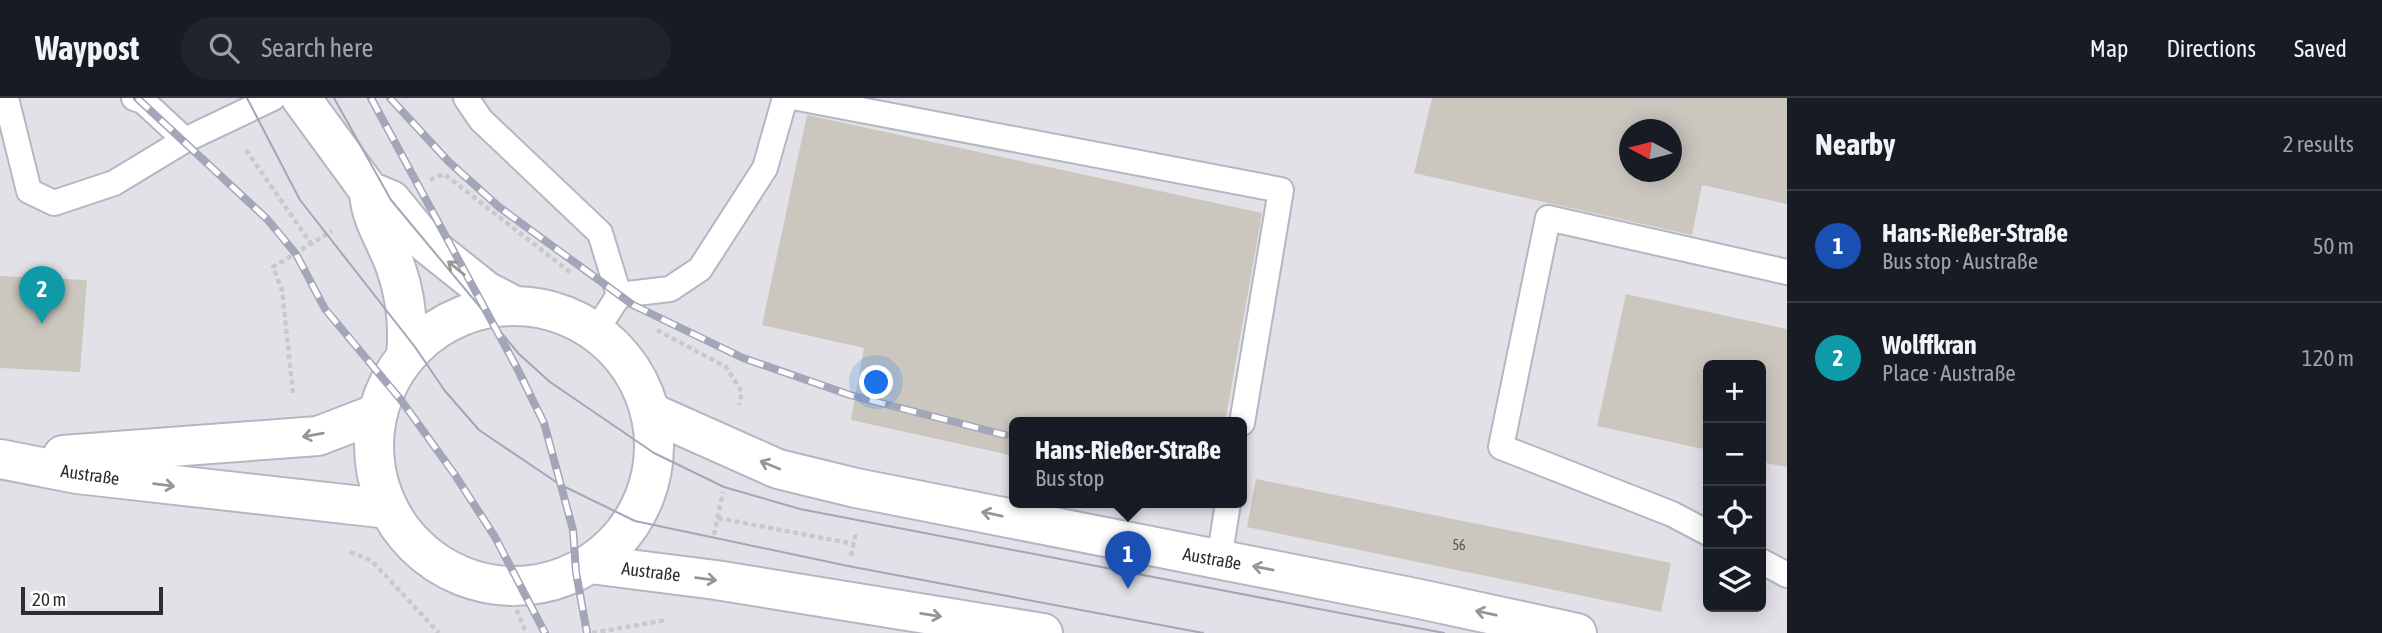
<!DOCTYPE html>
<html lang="en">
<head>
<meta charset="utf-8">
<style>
  :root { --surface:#171b24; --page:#20242c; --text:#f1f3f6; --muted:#9ea1a6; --line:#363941; --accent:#0b8043 }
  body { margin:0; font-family:"Asap Condensed",sans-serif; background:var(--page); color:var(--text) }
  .controls { position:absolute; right:21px; bottom:21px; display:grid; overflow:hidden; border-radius:10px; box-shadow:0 4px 18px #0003 }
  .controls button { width:63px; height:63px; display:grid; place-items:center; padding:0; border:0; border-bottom:2px solid var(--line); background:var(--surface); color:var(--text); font:35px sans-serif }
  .compass { position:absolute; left:1619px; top:21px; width:63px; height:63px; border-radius:50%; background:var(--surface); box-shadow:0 4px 18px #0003; rotate:277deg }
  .scale { position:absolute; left:21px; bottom:18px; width:142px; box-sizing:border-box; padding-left:7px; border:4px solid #2e2e2e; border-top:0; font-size:19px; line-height:24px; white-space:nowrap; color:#2e2e2e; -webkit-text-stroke:5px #fff; paint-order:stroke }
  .you { position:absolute; left:877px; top:285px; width:24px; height:24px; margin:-18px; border:5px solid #fff; border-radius:50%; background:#1a73e8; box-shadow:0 0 0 10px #1a73e833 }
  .badge { display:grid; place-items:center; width:46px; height:46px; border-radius:50%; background:var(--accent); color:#fff; font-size:23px; font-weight:700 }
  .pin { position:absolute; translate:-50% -58px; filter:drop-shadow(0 2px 4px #0008) }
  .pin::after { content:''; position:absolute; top:37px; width:24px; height:21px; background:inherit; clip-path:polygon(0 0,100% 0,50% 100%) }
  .popup { position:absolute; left:1009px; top:319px; width:238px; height:91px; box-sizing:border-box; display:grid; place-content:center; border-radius:10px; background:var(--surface); filter:drop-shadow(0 2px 5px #0005); font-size:23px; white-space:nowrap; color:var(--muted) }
  .popup b { font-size:26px; color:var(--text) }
  .popup::after { content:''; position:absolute; left:50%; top:100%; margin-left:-14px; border:14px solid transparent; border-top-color:var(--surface) }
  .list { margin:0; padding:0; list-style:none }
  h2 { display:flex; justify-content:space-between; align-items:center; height:91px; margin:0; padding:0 28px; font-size:30px }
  h2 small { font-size:23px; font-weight:400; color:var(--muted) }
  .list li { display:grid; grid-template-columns:46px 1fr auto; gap:21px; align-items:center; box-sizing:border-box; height:112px; padding:0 28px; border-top:2px solid var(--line) }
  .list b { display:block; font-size:26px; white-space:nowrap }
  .list p { margin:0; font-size:23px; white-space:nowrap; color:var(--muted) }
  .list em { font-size:23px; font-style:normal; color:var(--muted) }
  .icon { flex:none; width:38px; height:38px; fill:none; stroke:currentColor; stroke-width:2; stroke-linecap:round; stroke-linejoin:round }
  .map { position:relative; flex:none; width:1787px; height:535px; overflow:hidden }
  header { display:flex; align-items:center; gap:42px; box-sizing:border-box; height:98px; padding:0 35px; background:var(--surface); border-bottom:2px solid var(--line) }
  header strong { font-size:33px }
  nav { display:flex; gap:38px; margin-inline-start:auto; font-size:24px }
  .search { width:490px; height:63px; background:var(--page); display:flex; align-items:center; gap:18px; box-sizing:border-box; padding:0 24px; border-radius:38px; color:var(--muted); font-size:26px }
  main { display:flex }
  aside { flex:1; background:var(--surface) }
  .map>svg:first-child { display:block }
  .industrial { fill:#e3e1e8; fill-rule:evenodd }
  .building { fill:#cbc7bf; fill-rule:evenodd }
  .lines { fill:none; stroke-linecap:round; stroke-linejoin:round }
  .lane-casing { stroke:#b4b7c1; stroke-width:28 }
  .street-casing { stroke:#b4b7c1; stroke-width:42 }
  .secondary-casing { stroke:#b4b7c1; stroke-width:42 }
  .path { stroke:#c9c9c9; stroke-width:4.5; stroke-dasharray:5 3.5; stroke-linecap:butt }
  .lane { stroke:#fff; stroke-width:24 }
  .street { stroke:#fff; stroke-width:38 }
  .secondary { stroke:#fff; stroke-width:38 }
  .tram { stroke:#a3a6b8; stroke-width:2 }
  .rail-casing { stroke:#a3a6b8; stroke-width:8 }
  .rail { stroke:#fff; stroke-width:5; stroke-dasharray:16; stroke-linecap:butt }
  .oneway { stroke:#969696 }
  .labels { text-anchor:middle; stroke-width:5; stroke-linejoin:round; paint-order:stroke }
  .number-label { font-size:14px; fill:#555452 }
  .street-label { font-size:18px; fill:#2e2e2e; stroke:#fff }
</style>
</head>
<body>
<header>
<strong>Waypost</strong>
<div class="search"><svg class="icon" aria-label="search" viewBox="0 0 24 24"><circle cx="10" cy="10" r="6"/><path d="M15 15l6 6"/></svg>Search here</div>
<nav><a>Map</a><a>Directions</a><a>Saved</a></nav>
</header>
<main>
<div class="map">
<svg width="1787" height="535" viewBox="0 0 1787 535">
  <rect width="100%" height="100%" fill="#efe9e1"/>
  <path class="industrial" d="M0,0H1787V535H0ZM1630,32H1672V74H1630ZM1708,267H1761V509H1708ZM1014,325H1242V405H1014Z"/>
  <g class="building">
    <path d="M1432,0H1787V106L1702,87L1692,137L1414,75ZM1629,32H1671V74H1629Z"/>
    <path d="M807,17L1262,115L1225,325H1014V358L851,322L864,250L762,227Z"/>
    <path d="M0,178L87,182L80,274L0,270Z"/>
    <path d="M1626,196L1787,231V369L1761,364V267H1708V352L1597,328Z"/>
    <path d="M1256,381L1671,465L1661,514L1247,429Z"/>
  </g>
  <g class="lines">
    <defs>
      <g id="lane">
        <path d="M6,0L29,93L54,105L114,85L185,42L273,0"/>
        <path d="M134,0L143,3L185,42"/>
        <path d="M466,0L481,22L600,135L619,197L596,233"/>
        <path d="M798,0L1281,92L1242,325"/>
        <path d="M619,197L670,191L700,171L765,70L785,0"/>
        <path d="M1708,435L1672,416L1501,349L1548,120L1787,174"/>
        <path d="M1219,462L1228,405"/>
        <path d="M1761,463L1787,477"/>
      </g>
      <g id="street">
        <path d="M301,0L369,93L391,102L427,146L486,193L513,207"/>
        <path d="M369,93C370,122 387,143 396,170C406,199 409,228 406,258"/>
      </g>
      <g id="secondary">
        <circle cx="514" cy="348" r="140"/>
        <path d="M650,314L778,371L856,390L1415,500L1577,535"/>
        <path d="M63,357L318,338L378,315"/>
        <path d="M0,361L77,376L389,411"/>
        <path d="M590,466L716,482L1043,535"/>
      </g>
    </defs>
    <use href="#lane" class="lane-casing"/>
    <use href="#street" class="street-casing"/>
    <use href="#secondary" class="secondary-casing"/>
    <g class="path">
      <path d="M246,52L312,147"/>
      <path d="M430,82L444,76L571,175"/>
      <path d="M657,232L726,269L742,294L739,307"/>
      <path d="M293,295L282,192L273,169L332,133"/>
      <path d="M718,420L854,446"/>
      <path d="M714,437L723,394"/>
      <path d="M350,454L371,462L439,535"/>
      <path d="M851,458L856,435"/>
      <path d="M507,488L526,535"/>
      <path d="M592,535L667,522"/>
    </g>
    <use href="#lane" class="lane"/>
    <use href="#street" class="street"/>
    <use href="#secondary" class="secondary"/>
    <g class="tram">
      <path d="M247,0L300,102L415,249L445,293L479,332L559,386L635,423L848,468L1203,535"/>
      <path d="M334,0L391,102L519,256L550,284L654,355L724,389L800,411L1444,535"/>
    </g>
    <defs>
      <g id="rail">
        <path d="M137,0L267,121L296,156L325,211L401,302L455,377L495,439L545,535"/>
        <path d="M371,0L518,272L544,325L573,432L576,474L587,535"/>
        <path d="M390,0L448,63L499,109L633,207L743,260L850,297L1005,337"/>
      </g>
    </defs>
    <use href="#rail" class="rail-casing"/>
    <use href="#rail" class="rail"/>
  </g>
  <defs><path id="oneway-shaft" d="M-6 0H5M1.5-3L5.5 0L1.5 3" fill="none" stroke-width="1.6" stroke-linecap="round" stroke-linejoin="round" transform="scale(1.75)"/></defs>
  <g class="oneway">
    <use href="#oneway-shaft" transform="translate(456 170) rotate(-141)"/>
    <use href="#oneway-shaft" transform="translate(313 337) rotate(170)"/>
    <use href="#oneway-shaft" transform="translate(770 367) rotate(-158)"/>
    <use href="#oneway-shaft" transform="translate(164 387) rotate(7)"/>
    <use href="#oneway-shaft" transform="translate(992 416) rotate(-168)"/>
    <use href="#oneway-shaft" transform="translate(1263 470) rotate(-169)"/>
    <use href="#oneway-shaft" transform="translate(706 481) rotate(7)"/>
    <use href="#oneway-shaft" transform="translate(1486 515) rotate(-168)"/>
    <use href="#oneway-shaft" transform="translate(931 517) rotate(9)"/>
  </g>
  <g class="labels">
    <g class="number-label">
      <text x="1459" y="452">56</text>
    </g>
    <g class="street-label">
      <text transform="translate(90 377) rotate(8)" y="6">Austraße</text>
      <text transform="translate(1212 461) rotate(10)" y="6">Austraße</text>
      <text transform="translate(651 474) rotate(7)" y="6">Austraße</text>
    </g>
  </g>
</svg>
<div class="controls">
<button>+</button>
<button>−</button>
<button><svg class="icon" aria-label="locate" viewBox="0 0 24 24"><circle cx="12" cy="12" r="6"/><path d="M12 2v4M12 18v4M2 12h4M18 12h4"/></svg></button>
<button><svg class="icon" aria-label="layers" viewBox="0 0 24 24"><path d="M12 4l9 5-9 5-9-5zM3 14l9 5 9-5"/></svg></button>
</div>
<svg class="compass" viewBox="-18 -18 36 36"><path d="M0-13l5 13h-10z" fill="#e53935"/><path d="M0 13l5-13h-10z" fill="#9ea1a6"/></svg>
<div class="scale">20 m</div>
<div class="you"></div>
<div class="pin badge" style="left:1128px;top:491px;background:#1a4fb4">1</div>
<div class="popup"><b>Hans-Rießer-Straße</b>Bus stop</div>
<div class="pin badge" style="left:42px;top:226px;background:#0f9aa8">2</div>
</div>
<aside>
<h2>Nearby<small>2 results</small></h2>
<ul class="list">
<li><span class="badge" style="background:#1a4fb4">1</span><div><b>Hans-Rießer-Straße</b><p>Bus stop · Austraße</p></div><em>50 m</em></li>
<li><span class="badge" style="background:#0f9aa8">2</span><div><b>Wolffkran</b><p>Place · Austraße</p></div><em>120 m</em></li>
</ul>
</aside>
</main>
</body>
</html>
